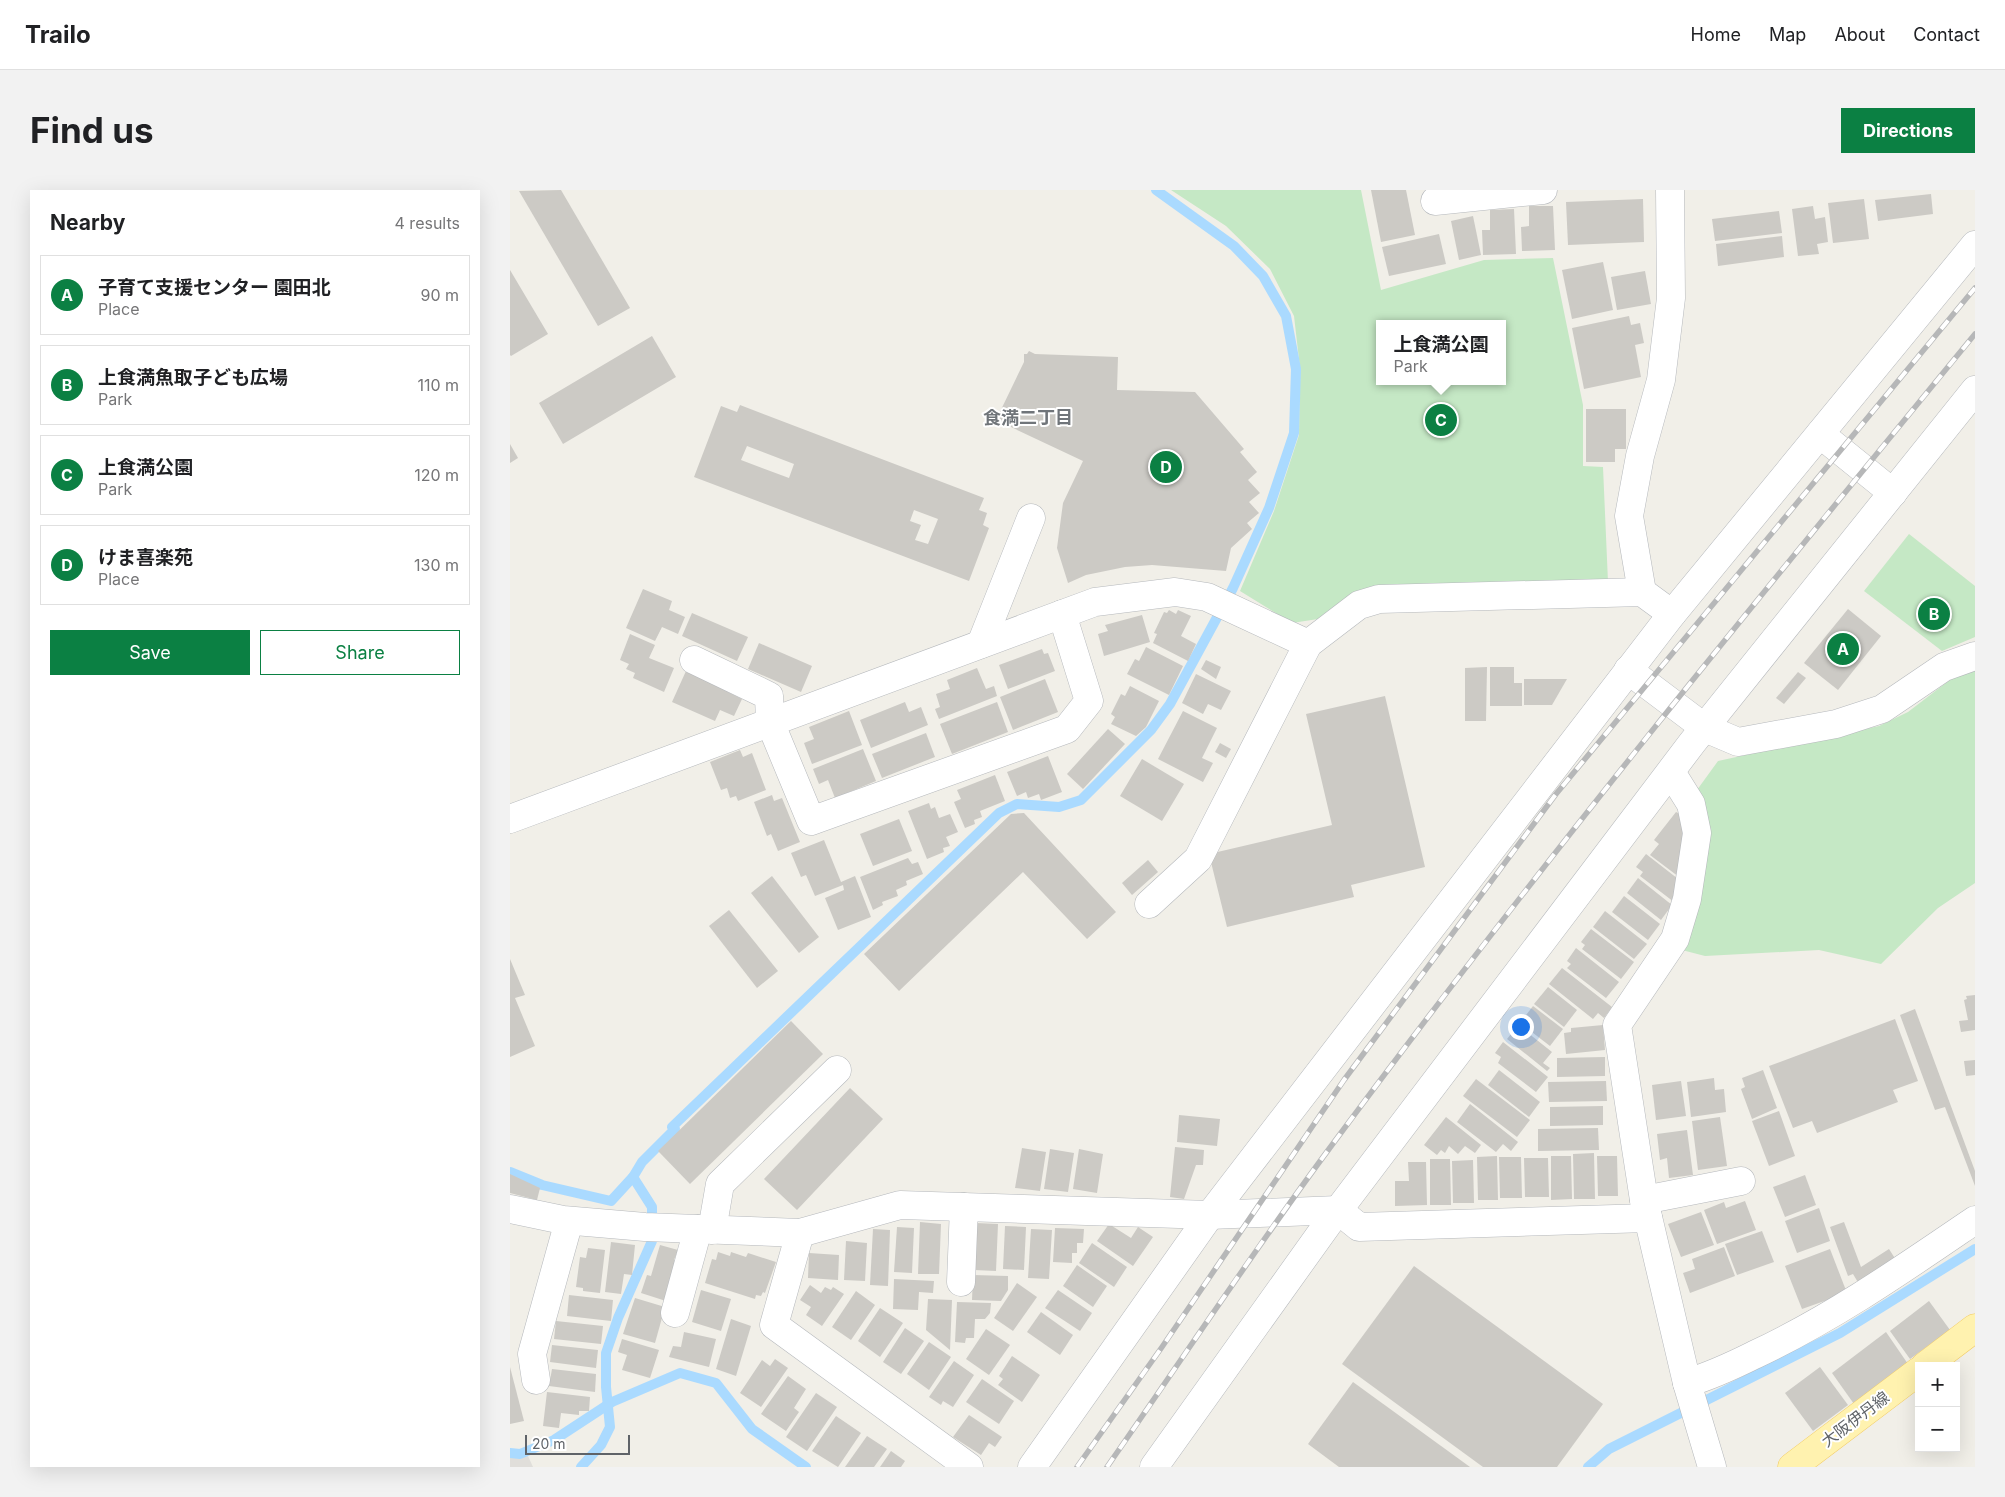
<!DOCTYPE html>
<html lang="en">
<head>
<meta charset="utf-8">
<style>
  :root { --surface:#fff; --page:#f2f2f2; --text:#202124; --muted:#757577; --line:#e0e0e0; --accent:#0b8043 }
  body { margin:0; font-family:Inter,"Noto Sans JP",sans-serif; background:var(--page); color:var(--text) }
  .controls { position:absolute; right:15px; bottom:15px; display:grid; overflow:hidden; border-radius:0px; box-shadow:0 5px 20px #0002 }
  .controls button { width:45px; height:45px; display:grid; place-items:center; padding:0; border:0; border-bottom:1px solid var(--line); background:var(--surface); color:var(--text); font:25px sans-serif }
  .scale { position:absolute; left:15px; bottom:12px; width:105px; box-sizing:border-box; padding-left:5px; border:2px solid #5f6368; border-top:0; font-size:14px; line-height:18px; white-space:nowrap; color:#5f6368; -webkit-text-stroke:4px #fff; paint-order:stroke }
  .you { position:absolute; left:1010px; top:836px; width:18px; height:18px; margin:-12px; border:4px solid #fff; border-radius:50%; background:#1a73e8; box-shadow:0 0 0 8px #1a73e833 }
  .badge { display:grid; place-items:center; width:32px; height:32px; border-radius:50%; background:var(--accent); color:#fff; font-size:16px; font-weight:700 }
  .pin { position:absolute; translate:-50% -50%; border:2px solid #fff; box-shadow:0 1px 5px #0006 }
  .popup { position:absolute; left:866px; top:130px; width:130px; height:65px; box-sizing:border-box; display:grid; place-content:center; border-radius:0px; background:var(--surface); filter:drop-shadow(0 1px 4px #0005); font-size:16px; white-space:nowrap; color:var(--muted) }
  .popup b { font-size:19px; color:var(--text) }
  .popup::after { content:''; position:absolute; left:50%; top:100%; margin-left:-10px; border:10px solid transparent; border-top-color:var(--surface) }
  .list { margin:0; padding:0; list-style:none }
  h2 { display:flex; justify-content:space-between; align-items:center; height:65px; margin:0; padding:0 20px; font-size:21px }
  h2 small { font-size:16px; font-weight:400; color:var(--muted) }
  .list li { display:grid; grid-template-columns:32px 1fr auto; gap:15px; align-items:center; box-sizing:border-box; height:80px; margin:0 10px 10px; padding:0 10px; border:1px solid var(--line); border-radius:0px }
  .list b { display:block; font-size:19px; white-space:nowrap }
  .list p { margin:0; font-size:16px; white-space:nowrap; color:var(--muted) }
  .list em { font-size:16px; font-style:normal; color:var(--muted) }
  .actions { display:flex; gap:10px; padding:15px 20px }
  .actions a { flex:1; padding:11px 0; border:1px solid var(--accent); border-radius:0px; text-align:center; font-size:18px; color:var(--accent) }
  .actions .main { background:var(--accent); color:#fff }
  .map { position:relative; flex:none; width:1465px; height:1277px; overflow:hidden; border-radius:0px }
  header { display:flex; align-items:center; gap:30px; box-sizing:border-box; height:70px; padding:0 25px; background:var(--surface); border-bottom:1px solid var(--line) }
  header strong { font-size:24px }
  nav { display:flex; gap:28px; margin-inline-start:auto; font-size:18px }
  .intro { display:flex; align-items:center; justify-content:space-between; box-sizing:border-box; height:120px; padding:0 30px }
  h1 { margin:0; font-size:35px }
  .button { padding:12px 22px; border-radius:0px; background:var(--accent); color:#fff; font-size:18px; font-weight:700 }
  main { display:flex; gap:30px; padding:0 30px }
  aside { flex:1; background:var(--surface); border-radius:0px; box-shadow:0 5px 20px #0002 }
  .map>svg:first-child { display:block }
  .industrial { fill:#e0deda }
  .green { fill:#c5e8c5; fill-rule:evenodd }
  .lines { fill:none; stroke-linecap:round; stroke-linejoin:round }
  .stream { stroke:#aadaff; stroke-width:10 }
  .building { fill:#cccac5; fill-rule:evenodd }
  .street-casing { stroke:#b5b8bc; stroke-width:29 }
  .primary-casing { stroke:#f2c960; stroke-width:29 }
  .street { stroke:#fff; stroke-width:28 }
  .primary { stroke:#fff2af; stroke-width:28 }
  .rail-casing { stroke:#b6b7b8; stroke-width:5.5 }
  .rail { stroke:#fff; stroke-width:4; stroke-dasharray:11; stroke-linecap:butt }
  .labels { text-anchor:middle; stroke-width:4; stroke-linejoin:round; paint-order:stroke }
  .street-label { font-size:16px; fill:#5f6368; stroke:#fff }
  .neighbourhood-label { font-size:18px; font-weight:bold; fill:#70757a; stroke:#fff }
</style>
</head>
<body>
<header>
<strong>Trailo</strong>
<nav><a>Home</a><a>Map</a><a>About</a><a>Contact</a></nav>
</header>
<div class="intro"><h1>Find us</h1><a class="button">Directions</a></div>
<main>
<aside>
<h2>Nearby<small>4 results</small></h2>
<ul class="list">
<li><span class="badge">A</span><div><b>子育て支援センター 園田北</b><p>Place</p></div><em>90 m</em></li>
<li><span class="badge">B</span><div><b>上食満魚取子ども広場</b><p>Park</p></div><em>110 m</em></li>
<li><span class="badge">C</span><div><b>上食満公園</b><p>Park</p></div><em>120 m</em></li>
<li><span class="badge">D</span><div><b>けま喜楽苑</b><p>Place</p></div><em>130 m</em></li>
</ul>
<div class="actions"><a class="main">Save</a><a>Share</a></div>
</aside>
<div class="map">
<svg width="1465" height="1277" viewBox="0 0 1465 1277">
  <rect width="100%" height="100%" fill="#f1efe8"/>
  <path class="industrial" d="M0,1264L18,1266L23,1277H0Z"/>
  <g class="green">
    <path d="M661,0H851L871,100L974,70L1043,68L1073,215V276L1093,277L1098,392L869,398L848,401L808,429L782,433L730,401L764,321L789,245L790,178L784,126L760,79L716,36ZM870,134H992V191H870Z"/>
    <path d="M1399,344L1465,396V447L1432,461L1354,401Z"/>
    <path d="M1465,479V693L1428,718L1371,774L1309,760L1195,766L1168,759L1187,600L1208,571L1369,536L1398,522L1441,489Z"/>
  </g>
  <g class="lines">
    <g class="stream">
      <path d="M0,982L32,995L101,1011L123,987L132,972L165,939L162,937L489,623L507,614L549,617L571,610L641,540L660,514L723,398L759,318L784,243L786,179L776,126L753,86L724,56L646,0"/>
      <path d="M0,1263L10,1264L44,1250L102,1212L170,1183L206,1193L242,1239L296,1277"/>
      <path d="M71,1277L91,1255L100,1237L96,1197V1163L108,1128L142,1051V1017L123,987"/>
      <path d="M1078,1277L1099,1259L1330,1143L1465,1059"/>
    </g>
  </g>
  <g class="building">
    <path d="M51,0L120,118L88,136L9,1Z"/>
    <path d="M861,0H896L905,45L871,52Z"/>
    <path d="M1421,4L1423,24L1368,31L1365,10Z"/>
    <path d="M1133,9L1134,52L1058,55L1056,12Z"/>
    <path d="M1354,9L1359,49L1323,53L1318,13Z"/>
    <path d="M1019,16H1043L1045,60L1012,61L1011,37L1019,36Z"/>
    <path d="M1303,16L1305,29L1315,27L1318,52L1307,54L1309,64L1288,66L1282,19Z"/>
    <path d="M1004,19L1006,64L973,65L972,40H980V20Z"/>
    <path d="M1269,21L1272,43L1205,51L1202,29Z"/>
    <path d="M963,26L971,65L949,70L941,31Z"/>
    <path d="M929,44L936,74L879,86L872,57Z"/>
    <path d="M1272,46L1274,67L1208,76L1206,54Z"/>
    <path d="M1093,72L1103,120L1062,129L1052,80Z"/>
    <path d="M0,80L38,144L1,166L0,165Z"/>
    <path d="M1135,81L1141,114L1107,120L1101,87Z"/>
    <path d="M1119,126L1121,135L1130,133L1134,153L1125,155L1131,187L1074,199L1062,138Z"/>
    <path d="M142,146L166,187L53,254L29,213Z"/>
    <path d="M519,161L525,164L608,167L607,200L685,202L734,259L730,262L747,282L738,290L750,303L739,312L749,323L737,333L742,339L721,358L716,381L642,375L615,377L576,385L558,393L547,358L553,313L573,271L486,230L514,172V164H517Z"/>
    <path d="M230,215L474,308L469,320L477,323L473,335L479,338L459,391L184,287L211,216L227,222ZM237,256L284,274L279,288L231,270ZM404,320L428,329L418,354L405,350L411,335L400,331Z"/>
    <path d="M1076,219H1116V259H1105V272H1076Z"/>
    <path d="M0,254L8,268L0,273Z"/>
    <path d="M133,399L162,411L159,420L175,427L168,444L152,437L145,451L116,438Z"/>
    <path d="M1338,419L1371,446L1328,500L1294,473Z"/>
    <path d="M659,420L666,424L668,420L681,426L671,446L686,454L678,471L643,453L647,444L644,443L654,422L657,423Z"/>
    <path d="M182,423L238,447L227,471L172,446Z"/>
    <path d="M632,425L640,452L594,466L588,444L598,441L595,435Z"/>
    <path d="M120,444L145,455L139,468L164,478L154,502L123,488L125,483L116,479L119,474L110,470Z"/>
    <path d="M249,453L302,476L291,502L238,479Z"/>
    <path d="M636,457L673,476L659,505L617,484L625,469L629,471Z"/>
    <path d="M532,459L534,464L538,463L545,481L498,499L489,475Z"/>
    <path d="M696,470L711,477L706,489L691,479Z"/>
    <path d="M977,477L976,531H955V478Z"/>
    <path d="M980,477H1004V493H1012V516H980Z"/>
    <path d="M467,478L476,499L484,496L487,506L429,529L425,519L430,517L426,504L440,499L437,490Z"/>
    <path d="M176,481L219,500L218,502L232,509L224,526L210,520L205,531L162,512Z"/>
    <path d="M1288,482L1296,488L1274,514L1266,508Z"/>
    <path d="M686,484L721,501L711,520L698,514L693,524L672,513Z"/>
    <path d="M535,489L548,522L503,540L490,507Z"/>
    <path d="M1014,489H1057L1042,515H1014Z"/>
    <path d="M620,496L649,511L636,537L626,546L601,534L605,527L601,524L611,504L615,506Z"/>
    <path d="M875,506L915,677L841,695L844,707L717,737L699,664L822,635L796,524Z"/>
    <path d="M395,512L399,522L411,517L418,535L361,558L350,530Z"/>
    <path d="M487,512L498,542L442,564L430,534Z"/>
    <path d="M339,521L352,555L302,574L294,553L304,549L299,537Z"/>
    <path d="M673,521L707,538L692,568L703,573L693,592L648,569Z"/>
    <path d="M598,539L615,554L573,599L557,584Z"/>
    <path d="M416,543L425,567L372,588L362,564Z"/>
    <path d="M710,553L721,559L716,568L705,562Z"/>
    <path d="M353,559L366,591L325,608L318,590L309,594L303,579Z"/>
    <path d="M230,560L233,567L242,563L256,600L228,611L226,606L220,608L217,598L211,600L200,572Z"/>
    <path d="M538,566L552,602L531,610L529,604L518,608L516,602L507,606L497,582Z"/>
    <path d="M632,569L674,594L652,631L610,606Z"/>
    <path d="M485,585L495,611L470,621L472,627L464,630L465,634L455,638L444,612L451,609L447,600Z"/>
    <path d="M262,605L264,611L272,608L290,652L268,661L261,644L257,646L244,612Z"/>
    <path d="M419,613L421,619L425,617L429,628L440,624L448,642L436,647L440,656L433,658L434,662L417,669L398,621Z"/>
    <path d="M1166,622L1170,624L1175,661L1173,690L1140,665L1149,654L1144,650Z"/>
    <path d="M514,623L606,722L577,749L513,682L389,801L354,764L501,624Z"/>
    <path d="M389,629L402,661L363,676L350,644Z"/>
    <path d="M314,650L331,692L345,686L361,727L328,740L315,708L334,700L333,695L305,706L296,685L291,687L281,663Z"/>
    <path d="M1136,664L1172,692L1164,712L1130,686L1133,682L1126,677Z"/>
    <path d="M398,668L402,674L408,672L413,684L396,691L397,695L386,700L388,706L372,712L373,715L363,720L350,687Z"/>
    <path d="M638,670L648,682L622,705L612,693Z"/>
    <path d="M262,686L309,747L289,763L241,703Z"/>
    <path d="M1128,688L1162,715L1151,730L1117,703Z"/>
    <path d="M1114,706L1150,734L1138,750L1102,722Z"/>
    <path d="M219,720L268,781L247,798L199,736Z"/>
    <path d="M1095,721L1137,754L1124,769L1083,737Z"/>
    <path d="M1081,739L1124,772L1111,789L1072,759L1075,755L1071,752Z"/>
    <path d="M1066,758L1109,792L1096,808L1057,778L1061,774L1057,771Z"/>
    <path d="M0,769L15,805L5,808L25,856L0,867Z"/>
    <path d="M1052,778L1102,817L1094,828L1088,823L1083,829L1039,794Z"/>
    <path d="M1038,797L1067,820L1054,837L1024,814Z"/>
    <path d="M1465,805V840L1451,842L1449,831L1458,830L1454,810L1457,809L1456,806Z"/>
    <path d="M1023,816L1053,839L1040,856L1010,833Z"/>
    <path d="M1405,819L1465,981V996L1435,917L1425,920L1390,825Z"/>
    <path d="M1385,829L1408,891L1383,900L1388,912L1307,943L1302,931L1283,938L1259,876Z"/>
    <path d="M281,831L313,864L180,994L148,961Z"/>
    <path d="M1008,835L1042,862L1033,873L1040,878L1037,881L997,849Z"/>
    <path d="M1093,835L1095,860L1056,864L1054,843L1061,842V838Z"/>
    <path d="M993,852L1038,887L1026,902L988,873L991,867L985,863Z"/>
    <path d="M1095,867V886L1047,887V868Z"/>
    <path d="M1465,870V885L1456,886L1454,871Z"/>
    <path d="M989,880L1030,912L1019,927L978,895Z"/>
    <path d="M1253,880L1267,918L1242,929L1231,899L1235,897L1232,888Z"/>
    <path d="M1204,888L1205,900L1214,899L1216,922L1181,927L1177,892Z"/>
    <path d="M966,889L1020,930L1007,947L953,906Z"/>
    <path d="M1096,891L1097,911L1039,912L1038,892Z"/>
    <path d="M1171,891L1176,926L1146,930L1142,895Z"/>
    <path d="M340,898L373,929L287,1020L254,989Z"/>
    <path d="M960,914L1008,952L1001,961L993,954L986,962L947,932Z"/>
    <path d="M1093,916V935L1040,936V917Z"/>
    <path d="M1269,921L1285,966L1259,976L1242,931Z"/>
    <path d="M669,925L710,929L707,956L667,952Z"/>
    <path d="M936,927L971,955L965,963L955,956L948,964L939,956L935,963L931,960L927,965L914,955Z"/>
    <path d="M1210,927L1217,976L1188,980L1182,931Z"/>
    <path d="M1088,938L1089,960L1028,961V939Z"/>
    <path d="M1177,940L1183,985L1159,988L1157,968L1150,970L1147,944Z"/>
    <path d="M665,957L694,960L693,975H686L674,1009L660,1007Z"/>
    <path d="M512,958L536,962L530,1001L505,998Z"/>
    <path d="M540,959L564,963L558,1002L534,999Z"/>
    <path d="M569,959L593,964L587,1003L563,999Z"/>
    <path d="M1084,963L1085,1009H1064L1063,964Z"/>
    <path d="M987,966L988,1010H968L967,967Z"/>
    <path d="M1041,966H1061L1062,1009L1041,1010Z"/>
    <path d="M1087,966H1107L1108,1006H1088Z"/>
    <path d="M989,967H1011L1012,1008H990Z"/>
    <path d="M1014,968H1038L1039,1007H1015Z"/>
    <path d="M920,969H940L941,1015H920Z"/>
    <path d="M963,970L964,1013H943L942,971Z"/>
    <path d="M898,972H916L917,1015L885,1016V991H899Z"/>
    <path d="M0,984L30,998L27,1010L0,1003Z"/>
    <path d="M1295,985L1306,1015L1275,1027L1263,997Z"/>
    <path d="M1235,1011L1246,1040L1207,1054L1194,1020L1214,1012L1216,1018Z"/>
    <path d="M1309,1018L1320,1051L1287,1063L1275,1031Z"/>
    <path d="M1191,1022L1204,1055L1171,1067L1158,1034Z"/>
    <path d="M410,1032L431,1034L429,1084H408Z"/>
    <path d="M1334,1032L1351,1077L1379,1059L1386,1070L1349,1094L1343,1084L1338,1086L1320,1037Z"/>
    <path d="M466,1033L488,1034L486,1081L464,1080Z"/>
    <path d="M599,1034L621,1048L628,1037L643,1047L623,1076L587,1051Z"/>
    <path d="M495,1036L516,1037L514,1080L493,1079Z"/>
    <path d="M387,1037L404,1038L402,1083L384,1082Z"/>
    <path d="M545,1038L574,1039L573,1053H567V1063H562V1073L543,1072Z"/>
    <path d="M363,1039L380,1040L378,1096L360,1095Z"/>
    <path d="M521,1039L542,1040L539,1089L518,1088Z"/>
    <path d="M1252,1041L1264,1072L1227,1085L1215,1054Z"/>
    <path d="M336,1051L357,1053L355,1091L334,1090Z"/>
    <path d="M101,1052L125,1055L122,1085L114,1084L111,1104L95,1102Z"/>
    <path d="M582,1053L617,1077L604,1097L569,1073Z"/>
    <path d="M150,1055L168,1060L164,1070L168,1072L156,1111L131,1103L137,1085L141,1086Z"/>
    <path d="M1214,1057L1225,1086L1180,1103L1173,1083L1185,1079L1182,1069Z"/>
    <path d="M78,1058L95,1060L90,1103L73,1101V1098L66,1097L70,1067L76,1068Z"/>
    <path d="M1320,1059L1337,1103L1292,1119L1275,1076Z"/>
    <path d="M208,1062L220,1066L221,1062L236,1067L238,1063L266,1072L255,1103L253,1102L251,1106L246,1105L245,1109L195,1093L202,1069L206,1070Z"/>
    <path d="M299,1063L329,1065L328,1090L298,1088Z"/>
    <path d="M567,1075L597,1096L583,1117L553,1096Z"/>
    <path d="M904,1076L1093,1214L1047,1277H973L832,1174Z"/>
    <path d="M463,1085L498,1086V1100L491,1111L462,1110Z"/>
    <path d="M384,1089L424,1091L423,1103L409,1102L408,1120L383,1119Z"/>
    <path d="M507,1093L527,1107L503,1141L484,1128Z"/>
    <path d="M300,1095L311,1103L315,1097L321,1100L323,1097L334,1104L312,1136L296,1125L301,1117L290,1110Z"/>
    <path d="M191,1100L221,1109L211,1141L182,1132Z"/>
    <path d="M548,1100L582,1123L570,1141L535,1118Z"/>
    <path d="M346,1101L365,1115L341,1150L322,1137Z"/>
    <path d="M59,1105L103,1110L101,1131L57,1126Z"/>
    <path d="M125,1108L155,1117L145,1153L113,1144Z"/>
    <path d="M418,1109L442,1110L440,1160L416,1140Z"/>
    <path d="M1419,1111L1440,1140L1400,1169L1380,1141Z"/>
    <path d="M447,1112L481,1113L480,1123L475,1129H465L464,1148H456L455,1153L445,1152Z"/>
    <path d="M370,1118L393,1133L370,1167L348,1151Z"/>
    <path d="M531,1122L563,1145L550,1165L517,1142Z"/>
    <path d="M221,1129L241,1136L226,1186L206,1179Z"/>
    <path d="M46,1131L93,1136L91,1154L44,1149Z"/>
    <path d="M395,1138L414,1151L391,1184L373,1172Z"/>
    <path d="M476,1139L500,1155L479,1185L456,1169Z"/>
    <path d="M174,1142L206,1149L199,1177L159,1167L163,1156L171,1157Z"/>
    <path d="M1376,1142L1398,1174L1344,1214L1322,1183Z"/>
    <path d="M112,1149L149,1160L140,1188L112,1180L117,1165L108,1162Z"/>
    <path d="M419,1152L441,1167L419,1200L397,1184Z"/>
    <path d="M42,1155L88,1160L86,1178L40,1172Z"/>
    <path d="M502,1166L530,1185L512,1212L488,1195L493,1189L489,1186Z"/>
    <path d="M265,1169L278,1178L251,1217L230,1203L252,1170L260,1176Z"/>
    <path d="M444,1171L464,1185L443,1217L433,1211L431,1215L419,1207Z"/>
    <path d="M0,1177L14,1231L0,1234Z"/>
    <path d="M1310,1177L1338,1215L1303,1241L1275,1203Z"/>
    <path d="M42,1179L86,1184L85,1202L39,1196Z"/>
    <path d="M278,1186L296,1199L284,1218L289,1222L276,1241L251,1224Z"/>
    <path d="M472,1189L504,1211L489,1234L456,1212Z"/>
    <path d="M843,1192L960,1277H829L798,1254Z"/>
    <path d="M37,1202L80,1207L79,1221H69V1225L51,1223L49,1238L33,1236Z"/>
    <path d="M306,1203L327,1217L297,1261L276,1247Z"/>
    <path d="M459,1225L492,1247L485,1257L479,1253L471,1265L443,1247Z"/>
    <path d="M326,1226L351,1243L328,1277L302,1261Z"/>
    <path d="M357,1246L377,1259L364,1277H335Z"/>
    <path d="M381,1261L395,1271L391,1277H370Z"/>
  </g>
  <g class="lines">
    <defs>
      <g id="street">
        <path d="M925,11L1033,0"/>
        <path d="M1310,244L1383,303"/>
        <path d="M1132,402L1119,326L1130,266L1151,190L1161,108L1160,0"/>
        <path d="M471,454L521,328"/>
        <path d="M184,470L259,506L260,532L301,631L557,539L579,511L552,424"/>
        <path d="M1118,480L1195,538L1228,552L1326,534L1372,519L1434,477L1465,466"/>
        <path d="M1161,582L1181,614L1187,643L1177,709L1165,749L1107,835L1134,1010L1177,1193L1202,1277"/>
        <path d="M0,629L585,412L665,402L697,407L798,454"/>
        <path d="M639,714L688,669L798,454L849,415L869,409L1132,402L1162,424"/>
        <path d="M1134,1010L1231,991"/>
        <path d="M0,1019L53,1030L135,1037L290,1043L390,1015L700,1025L828,1020L849,1037L1138,1028"/>
        <path d="M202,1040L210,994L327,880"/>
        <path d="M290,1043L264,1135L459,1277"/>
        <path d="M451,1092L454,1017"/>
        <path d="M165,1123L188,1039"/>
        <path d="M26,1190L22,1164L59,1031"/>
        <path d="M1177,1193C1200,1186 1222,1176 1244,1165C1323,1128 1393,1079 1465,1030"/>
        <path d="M522,1277L700,1025L1162,424L1465,55"/>
        <path d="M644,1277L817,1035L1182,553L1465,200"/>
      </g>
      <g id="primary">
        <path d="M1415,1176L1465,1138"/>
        <path d="M1282,1277L1409,1181"/>
      </g>
    </defs>
    <use href="#street" class="street-casing"/>
    <use href="#primary" class="primary-casing"/>
    <use href="#street" class="street"/>
    <use href="#primary" class="primary"/>
    <defs>
      <g id="rail">
        <path d="M567,1277L652,1157L834,890L1046,604L1465,98"/>
        <path d="M597,1277C671,1171 742,1063 819,959C1025,680 1245,412 1465,144"/>
      </g>
    </defs>
    <use href="#rail" class="rail-casing"/>
    <use href="#rail" class="rail"/>
  </g>
  <g class="labels">
    <g class="street-label">
      <text transform="translate(1345 1229) rotate(-37)" y="6">大阪伊丹線</text>
    </g>
    <g class="neighbourhood-label">
      <text x="518" y="234">食満二丁目</text>
    </g>
  </g>
</svg>
<div class="controls">
<button>+</button>
<button>−</button>
</div>
<div class="scale">20 m</div>
<div class="you"></div>
<div class="pin badge" style="left:1333px;top:459px">A</div>
<div class="pin badge" style="left:1424px;top:424px">B</div>
<div class="pin badge" style="left:931px;top:230px">C</div>
<div class="popup"><b>上食満公園</b>Park</div>
<div class="pin badge" style="left:656px;top:277px">D</div>
</div>
</main>
</body>
</html>
